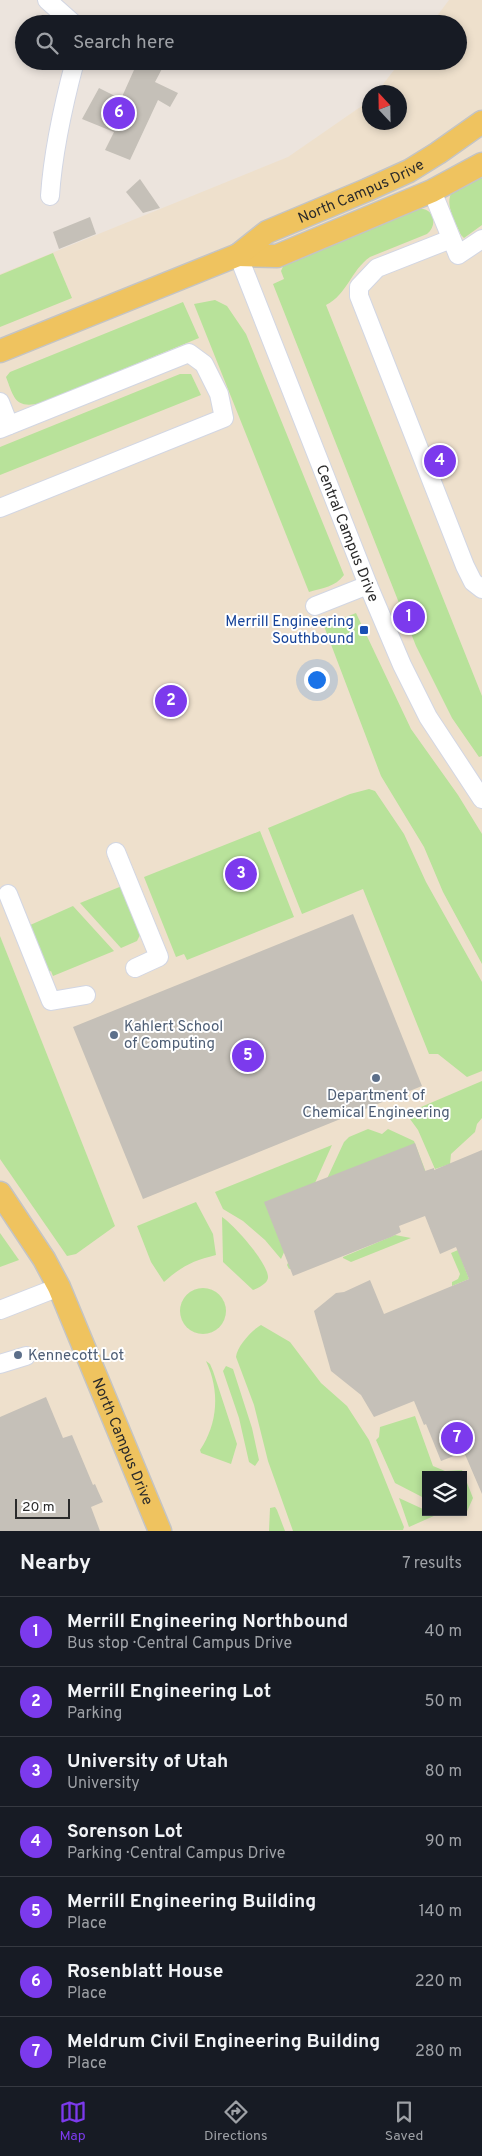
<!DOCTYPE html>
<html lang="en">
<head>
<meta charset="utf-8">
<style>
  :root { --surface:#171b24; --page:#242831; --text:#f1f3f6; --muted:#9ea1a6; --line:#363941; --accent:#7c3aed }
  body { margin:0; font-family:Overpass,sans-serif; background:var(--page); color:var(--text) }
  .controls { position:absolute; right:15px; bottom:15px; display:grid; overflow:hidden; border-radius:0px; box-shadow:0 2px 8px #0003 }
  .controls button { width:45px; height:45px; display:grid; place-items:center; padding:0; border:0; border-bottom:1px solid var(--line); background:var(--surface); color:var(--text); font:25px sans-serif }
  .compass { position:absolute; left:362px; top:85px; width:45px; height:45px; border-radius:50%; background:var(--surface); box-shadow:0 2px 8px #0003; rotate:338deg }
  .scale { position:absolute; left:15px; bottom:12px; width:55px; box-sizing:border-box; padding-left:5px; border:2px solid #2b2b2b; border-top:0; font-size:14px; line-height:18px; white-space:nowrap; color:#2b2b2b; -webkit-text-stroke:4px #fff; paint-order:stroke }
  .you { position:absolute; left:316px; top:679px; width:18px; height:18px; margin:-12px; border:4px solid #fff; border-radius:50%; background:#1a73e8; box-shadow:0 0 0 8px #1a73e833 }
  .badge { display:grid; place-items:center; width:32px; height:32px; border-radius:50%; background:var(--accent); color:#fff; font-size:16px; font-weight:700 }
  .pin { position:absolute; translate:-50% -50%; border:2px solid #fff; box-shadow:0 1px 5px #0006 }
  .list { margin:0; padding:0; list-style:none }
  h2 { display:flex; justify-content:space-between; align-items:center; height:65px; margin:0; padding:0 20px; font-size:21px }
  h2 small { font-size:16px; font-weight:400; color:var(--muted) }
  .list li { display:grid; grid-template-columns:32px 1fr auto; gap:15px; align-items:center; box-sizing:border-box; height:70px; padding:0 20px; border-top:1px solid var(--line) }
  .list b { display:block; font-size:19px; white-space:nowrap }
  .list p { margin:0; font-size:16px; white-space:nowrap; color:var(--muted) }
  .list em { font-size:16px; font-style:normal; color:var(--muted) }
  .icon { flex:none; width:28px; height:28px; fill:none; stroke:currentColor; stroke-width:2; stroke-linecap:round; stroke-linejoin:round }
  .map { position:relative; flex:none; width:482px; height:1531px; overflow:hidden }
  .search { position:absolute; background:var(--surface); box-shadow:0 2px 8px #0003; left:15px; right:15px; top:15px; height:55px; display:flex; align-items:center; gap:12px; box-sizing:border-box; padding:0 18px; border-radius:28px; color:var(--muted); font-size:19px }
  .sheet { height:555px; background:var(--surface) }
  nav { display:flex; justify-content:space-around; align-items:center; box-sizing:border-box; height:70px; border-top:1px solid var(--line); background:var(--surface); font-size:14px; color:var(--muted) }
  nav a { display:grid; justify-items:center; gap:2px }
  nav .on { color:var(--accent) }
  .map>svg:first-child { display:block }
  .education { fill:#eee0cc; fill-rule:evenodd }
  .green { fill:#b8e29a }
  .building { fill:#c5c0b8 }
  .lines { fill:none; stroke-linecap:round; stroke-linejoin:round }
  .minor-casing { stroke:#d2d6e3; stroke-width:20 }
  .major-casing { stroke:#c4c4c4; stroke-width:25 }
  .minor { stroke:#fff; stroke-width:18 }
  .major { stroke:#efc35f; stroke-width:22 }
  .transit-dot { fill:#1a4fb4; stroke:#fff; stroke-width:2 }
  .service-dot { fill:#5c6f8a; stroke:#fff; stroke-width:2 }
  .labels { text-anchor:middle; stroke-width:4; stroke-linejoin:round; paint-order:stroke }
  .street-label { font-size:15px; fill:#2b2b2b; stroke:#fff }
  .transit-label { font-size:15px; fill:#164399; stroke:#fff; text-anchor:end }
  .service-label { font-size:15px; fill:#4e5e75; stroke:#fff; text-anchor:start }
</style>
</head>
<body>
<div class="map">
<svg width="482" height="1531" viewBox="0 0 482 1531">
  <rect width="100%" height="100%" fill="#ece4dd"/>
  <path class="education" d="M449,0H482V1531H0V274L288,157L369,101L370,122H400V92H377L401,61H458V24H431ZM426,1475H463V1512H426Z"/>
  <g class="green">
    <path d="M482,174V225L464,238L461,235C456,223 444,204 452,192Z"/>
    <path d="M418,209C433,207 439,224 427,234L370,257C351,270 347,295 326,305L482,696V756L479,757L452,718L416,646L273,284L284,279L281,271L285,262Z"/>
    <path d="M53,253L72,298L0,327V275Z"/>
    <path d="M215,300L227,306L246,334L344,575C335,587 323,588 309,592L194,304Z"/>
    <path d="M183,302L199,338L41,403C15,409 14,398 6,377L10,372Z"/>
    <path d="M180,374H191L201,395L0,475V447Z"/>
    <path d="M356,613L411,729L458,795L482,834V964L443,892L424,847L381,776L324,626Z"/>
    <path d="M369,789L375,791L404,834L426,882L482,982V1071L467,1077L438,1054H429L363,889L302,914L268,828L350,794Z"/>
    <path d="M260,831L294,917L187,960L184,954L176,957L144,877Z"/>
    <path d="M122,886L140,935L137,941L121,948L80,903Z"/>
    <path d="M73,906L114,951L53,976L51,971L47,973L28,926Z"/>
    <path d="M0,936L115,1226L76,1254L67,1256L0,1159Z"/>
    <path d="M482,1081V1118L477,1124L475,1132L451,1154L450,1164L435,1169L418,1130L410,1119L414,1110Z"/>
    <path d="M368,1129L382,1134L388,1129L414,1141L430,1183L303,1265L289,1269L287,1265L344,1142L349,1137Z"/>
    <path d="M332,1145L281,1259L265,1240L243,1221L223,1209L215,1192Z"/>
    <path d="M196,1202L213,1234L216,1255C193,1261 183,1265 164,1282L151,1262L137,1226Z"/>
    <path d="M222,1217C234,1225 269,1264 268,1278C267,1284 258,1288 253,1290L223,1262Z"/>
    <path d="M0,1233L19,1260L0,1267Z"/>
    <path d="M395,1235L411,1238L351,1262L343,1258V1257Z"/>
    <path d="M458,1250L469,1279L452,1286V1282L458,1279L460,1274L451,1253Z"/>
    <circle cx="203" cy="1311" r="23"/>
    <path d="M261,1325L290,1342L321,1383L347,1406L369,1440L404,1527L403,1530L293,1531L268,1461L254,1405L236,1357C237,1346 252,1330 261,1325Z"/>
    <path d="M206,1361L210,1364L213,1371L235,1438L237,1444L231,1464L201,1453L200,1450C218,1423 220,1391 206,1361Z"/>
    <path d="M226,1366L233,1369L252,1428L259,1460L255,1466L249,1462L239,1418L223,1371Z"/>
    <path d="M415,1416L433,1466L445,1471L462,1470L473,1498L465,1516L456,1512H463V1475H426V1499L395,1483L376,1440L379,1437L380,1427Z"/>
    <path d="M399,1498L436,1515L409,1527Z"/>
    <path d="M275,1507L277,1510L285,1531H269L270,1508Z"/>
  </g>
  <g class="building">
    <path d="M138,61H156L164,65L155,82L178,93L170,107L158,100L130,160L105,150L114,132L82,119L99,88L121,99Z"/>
    <path d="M140,179L160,208L143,213L126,192Z"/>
    <path d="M90,217L96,234L59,249L53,232Z"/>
    <path d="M353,914L422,1086L143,1199L73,1027Z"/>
    <path d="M415,1143L425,1171L434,1168V1170L482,1150V1494L464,1452L441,1461L426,1424L424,1425L414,1401L374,1417L361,1395L331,1371L314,1311L336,1293L344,1292L370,1280L384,1314L469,1279L456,1247L440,1254L425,1216L399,1226L401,1232L391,1237L293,1276L264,1202Z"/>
    <path d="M46,1397L63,1438L72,1435L93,1485L95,1484L98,1491L103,1502L91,1507L100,1531H0V1417Z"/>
  </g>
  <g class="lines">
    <defs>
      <g id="minor">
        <path d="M47,0L74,24"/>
        <path d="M432,191L458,255L482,239"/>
        <path d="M50,196C53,150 63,106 75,61"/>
        <path d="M451,239L377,268L359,287V296L465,566L473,582L482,589"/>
        <path id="s1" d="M238,255L368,585L402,665L428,717L482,799"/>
        <path d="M0,402L9,425"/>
        <path d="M0,429L189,353L204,364L219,394L224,418L0,508"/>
        <path d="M315,606L368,585"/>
        <path d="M116,852L159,957L135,968"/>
        <path d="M8,894L51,1001L86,995"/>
        <path d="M0,1310L59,1287"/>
        <path d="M0,1364L26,1356"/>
      </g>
      <g id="major">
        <path d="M238,255L277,256L432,191L482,164"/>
        <path id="s2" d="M0,351L238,255L267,232L367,190L409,171L438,153L482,122"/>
        <path id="s3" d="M0,1193L44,1259L59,1287L160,1531"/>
      </g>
    </defs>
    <use href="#minor" class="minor-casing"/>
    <use href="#major" class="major-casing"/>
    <use href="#minor" class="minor"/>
    <use href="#major" class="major"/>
  </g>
  <rect class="transit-dot" x="359" y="625" width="10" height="10" rx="2.5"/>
  <g class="service-dot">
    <circle cx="114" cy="1035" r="5"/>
    <circle cx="376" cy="1078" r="5"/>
    <circle cx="18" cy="1355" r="5"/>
  </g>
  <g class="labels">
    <g class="street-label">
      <text dy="5" stroke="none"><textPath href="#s2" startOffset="396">North Campus Drive</textPath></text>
      <text dy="5" stroke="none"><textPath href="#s1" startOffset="299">Central Campus Drive</textPath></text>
      <text dy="5" stroke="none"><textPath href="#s3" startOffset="278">North Campus Drive</textPath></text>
    </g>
    <g class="transit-label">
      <text x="354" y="626">Merrill Engineering<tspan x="354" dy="17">Southbound</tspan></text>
    </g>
    <g class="service-label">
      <text x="124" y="1031">Kahlert School<tspan x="124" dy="17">of Computing</tspan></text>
      <text x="376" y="1100" text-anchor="middle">Department of<tspan x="376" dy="17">Chemical Engineering</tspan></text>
      <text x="28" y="1360">Kennecott Lot</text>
    </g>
  </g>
</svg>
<div class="controls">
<button><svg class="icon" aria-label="layers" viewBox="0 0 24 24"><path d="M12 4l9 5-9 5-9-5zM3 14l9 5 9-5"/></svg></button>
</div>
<svg class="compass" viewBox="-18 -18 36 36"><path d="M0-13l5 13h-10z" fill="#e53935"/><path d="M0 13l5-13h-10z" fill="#9ea1a6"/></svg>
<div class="scale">20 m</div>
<div class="you"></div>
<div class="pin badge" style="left:409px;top:617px">1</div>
<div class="pin badge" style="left:171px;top:701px">2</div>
<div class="pin badge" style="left:241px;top:874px">3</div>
<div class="pin badge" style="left:440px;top:461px">4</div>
<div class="pin badge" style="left:248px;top:1056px">5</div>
<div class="pin badge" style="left:119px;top:113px">6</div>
<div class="pin badge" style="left:457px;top:1438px">7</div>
<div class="search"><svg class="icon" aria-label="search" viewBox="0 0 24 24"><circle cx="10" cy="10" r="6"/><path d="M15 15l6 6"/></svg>Search here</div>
</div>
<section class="sheet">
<h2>Nearby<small>7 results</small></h2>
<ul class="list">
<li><span class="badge">1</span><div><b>Merrill Engineering Northbound</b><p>Bus stop · Central Campus Drive</p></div><em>40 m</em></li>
<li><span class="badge">2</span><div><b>Merrill Engineering Lot</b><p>Parking</p></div><em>50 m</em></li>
<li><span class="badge">3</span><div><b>University of Utah</b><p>University</p></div><em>80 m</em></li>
<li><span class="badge">4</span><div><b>Sorenson Lot</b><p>Parking · Central Campus Drive</p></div><em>90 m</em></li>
<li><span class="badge">5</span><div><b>Merrill Engineering Building</b><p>Place</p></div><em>140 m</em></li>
<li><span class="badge">6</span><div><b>Rosenblatt House</b><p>Place</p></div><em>220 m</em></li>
<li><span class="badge">7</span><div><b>Meldrum Civil Engineering Building</b><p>Place</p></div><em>280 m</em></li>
</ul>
</section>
<nav>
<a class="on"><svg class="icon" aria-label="map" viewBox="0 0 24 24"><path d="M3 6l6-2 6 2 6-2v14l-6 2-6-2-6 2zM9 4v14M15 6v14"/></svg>Map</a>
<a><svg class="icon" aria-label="directions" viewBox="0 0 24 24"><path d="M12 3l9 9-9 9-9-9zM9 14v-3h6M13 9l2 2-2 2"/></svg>Directions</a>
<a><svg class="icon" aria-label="saved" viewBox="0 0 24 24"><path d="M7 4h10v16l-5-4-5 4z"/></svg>Saved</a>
</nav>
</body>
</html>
